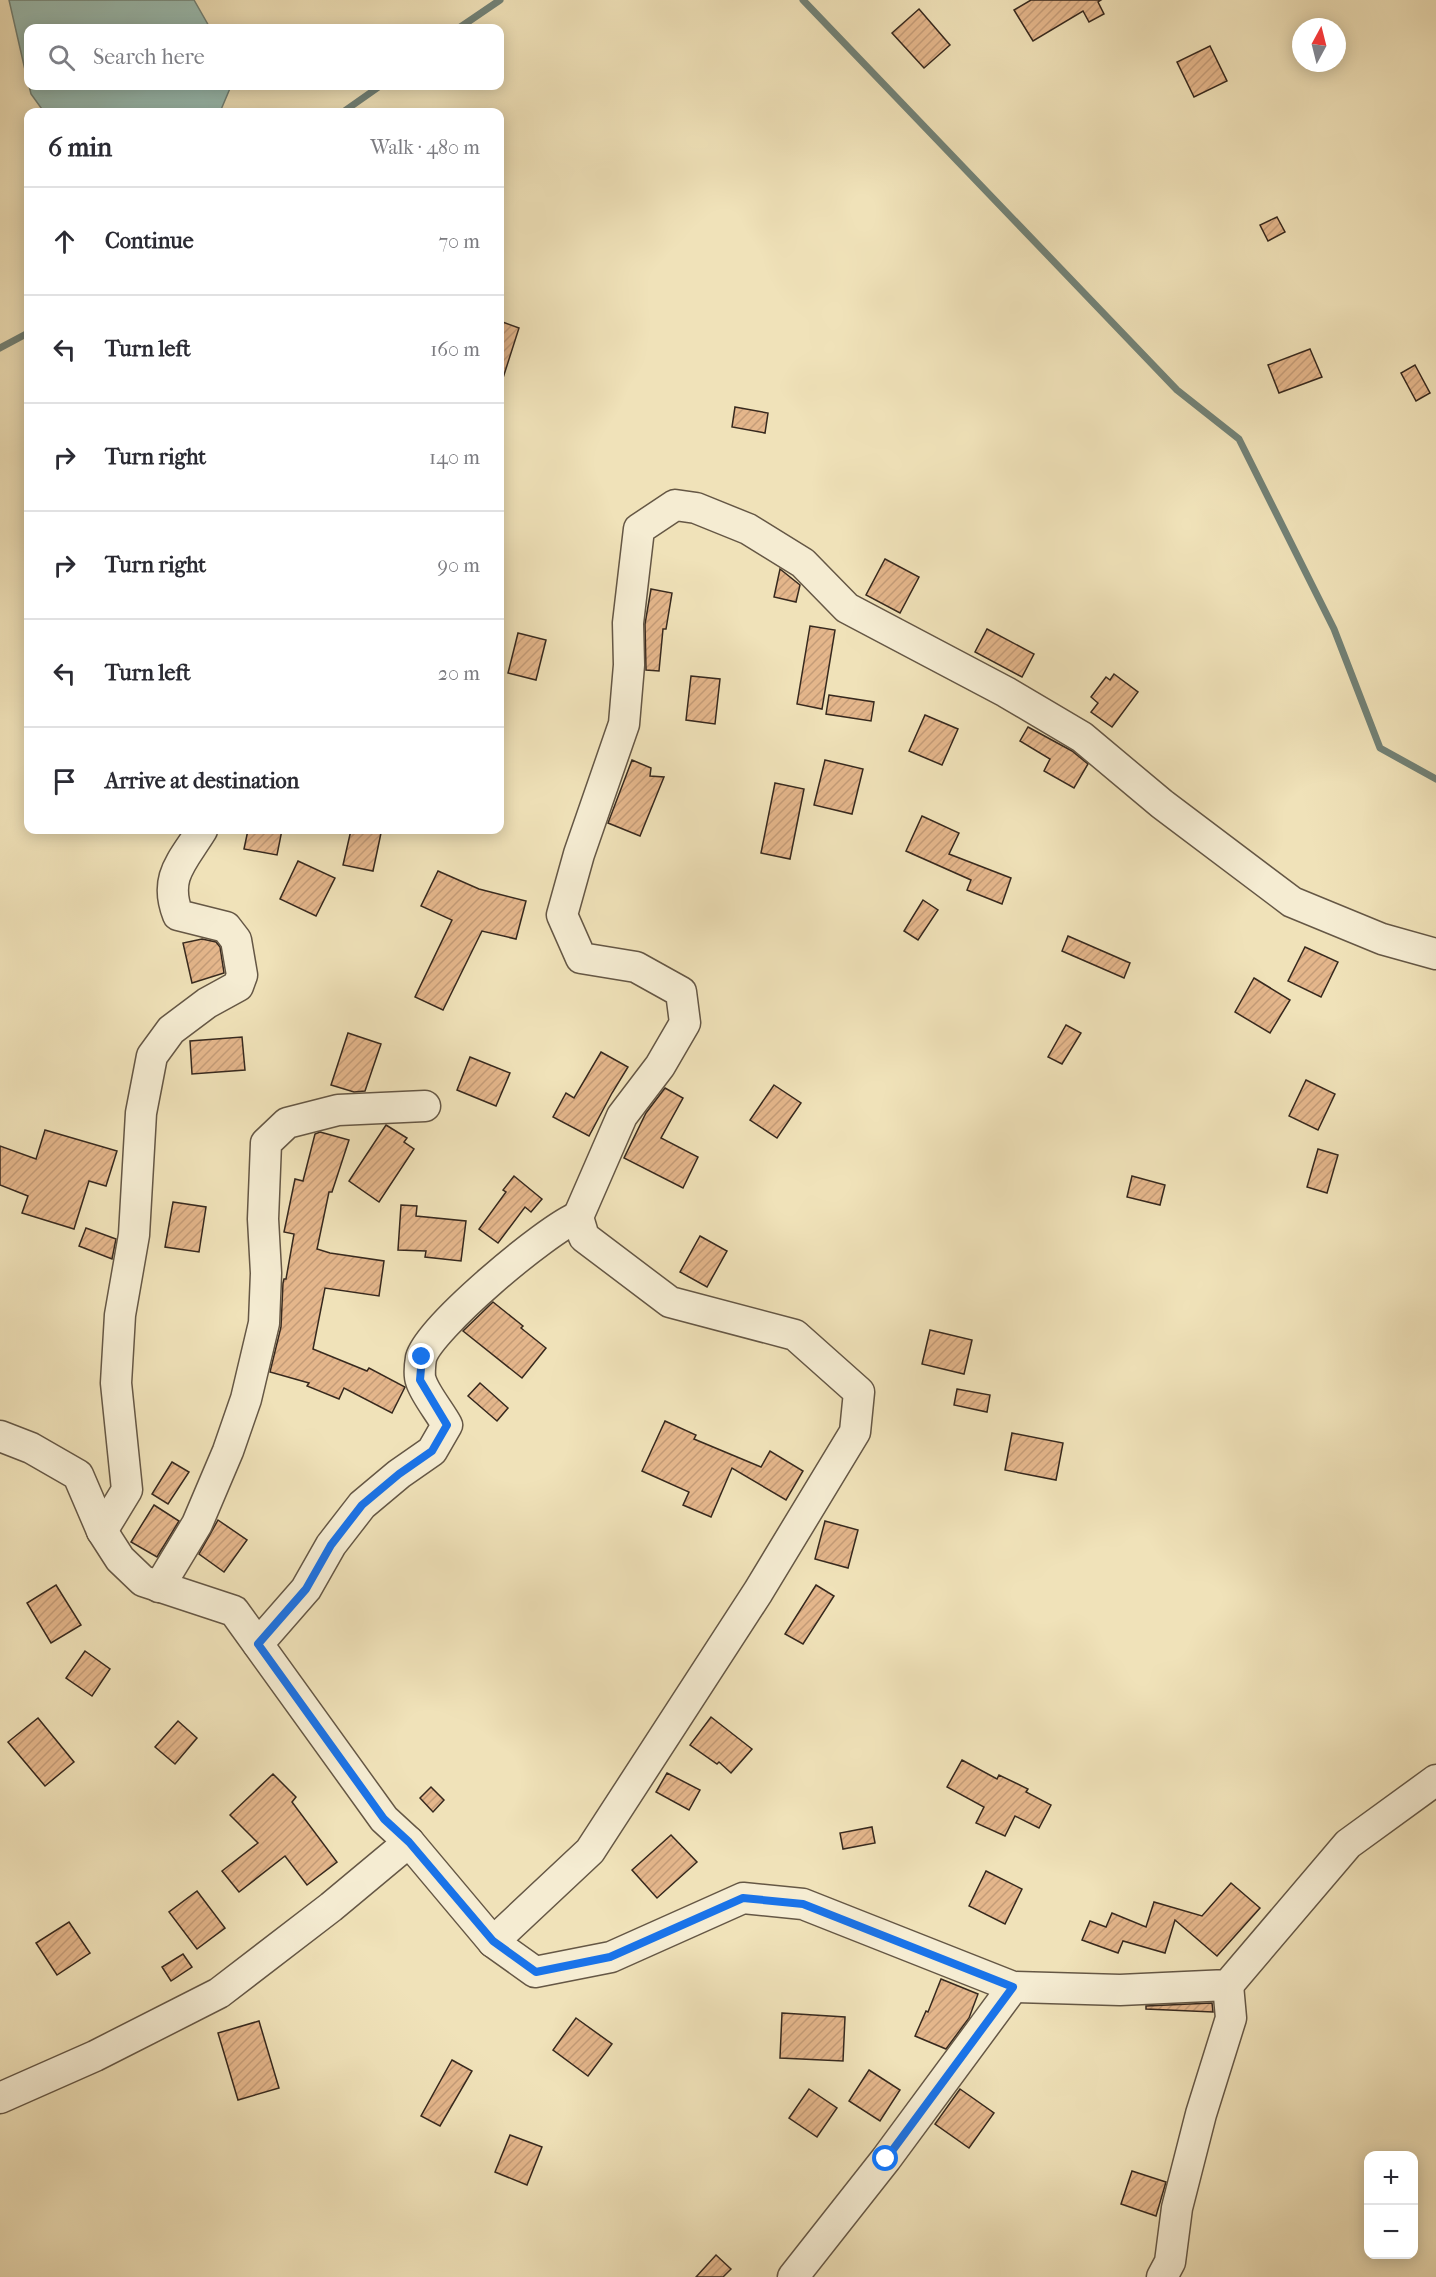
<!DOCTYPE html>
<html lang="en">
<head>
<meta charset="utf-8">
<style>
  :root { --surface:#fff; --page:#f7f7f7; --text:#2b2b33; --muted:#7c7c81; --line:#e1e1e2 }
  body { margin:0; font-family:"IM FELL French Canon",serif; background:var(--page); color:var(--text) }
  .controls { position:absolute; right:18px; bottom:18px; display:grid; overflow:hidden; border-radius:12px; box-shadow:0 3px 15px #0003 }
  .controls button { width:54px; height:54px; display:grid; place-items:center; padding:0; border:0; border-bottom:2px solid var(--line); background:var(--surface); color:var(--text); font:30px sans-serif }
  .compass { position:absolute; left:1292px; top:18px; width:54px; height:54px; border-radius:50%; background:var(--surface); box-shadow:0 3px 15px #0003; rotate:7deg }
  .stop { position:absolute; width:18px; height:18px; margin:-14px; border:4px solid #1a73e8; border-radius:50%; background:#fff }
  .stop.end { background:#1a73e8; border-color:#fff; box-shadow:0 2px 6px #0008 }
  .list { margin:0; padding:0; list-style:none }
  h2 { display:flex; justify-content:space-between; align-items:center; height:78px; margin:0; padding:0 24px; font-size:26px }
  h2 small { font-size:20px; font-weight:400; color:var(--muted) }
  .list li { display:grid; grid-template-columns:39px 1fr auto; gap:18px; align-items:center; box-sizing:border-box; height:108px; padding:0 24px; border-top:2px solid var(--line) }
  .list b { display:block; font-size:22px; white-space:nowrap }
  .list em { font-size:20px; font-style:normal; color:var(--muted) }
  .icon { flex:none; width:33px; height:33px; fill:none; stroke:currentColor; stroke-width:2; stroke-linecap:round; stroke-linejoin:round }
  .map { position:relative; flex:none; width:1436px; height:2277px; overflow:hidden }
  .search { position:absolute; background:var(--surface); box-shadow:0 3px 15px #0003; left:24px; top:24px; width:480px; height:66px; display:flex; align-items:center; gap:15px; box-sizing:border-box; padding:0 21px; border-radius:12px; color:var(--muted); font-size:22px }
  .panel { position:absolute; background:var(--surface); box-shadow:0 3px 15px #0003; left:24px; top:108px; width:480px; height:726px; border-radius:12px }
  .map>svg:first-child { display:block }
  .water { fill:#9abdb2; stroke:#728277; stroke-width:1.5 }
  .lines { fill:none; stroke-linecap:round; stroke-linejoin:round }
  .stream { stroke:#728277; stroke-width:7 }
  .building { fill:url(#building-hatch); stroke:#37291e; stroke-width:1.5 }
  .minor-casing { stroke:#655745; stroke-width:33 }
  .minor { stroke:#f5ecd2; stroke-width:30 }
  .route { stroke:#1a73e8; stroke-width:8 }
</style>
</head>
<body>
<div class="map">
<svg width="1436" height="2277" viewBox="0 0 1436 2277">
  <defs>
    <pattern id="building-hatch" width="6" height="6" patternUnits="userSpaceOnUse" patternTransform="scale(1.5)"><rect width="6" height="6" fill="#e4b68b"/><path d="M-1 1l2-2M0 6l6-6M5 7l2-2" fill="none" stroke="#c49c78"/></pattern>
  </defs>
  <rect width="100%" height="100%" fill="#f0e2b9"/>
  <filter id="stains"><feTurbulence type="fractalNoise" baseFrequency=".00333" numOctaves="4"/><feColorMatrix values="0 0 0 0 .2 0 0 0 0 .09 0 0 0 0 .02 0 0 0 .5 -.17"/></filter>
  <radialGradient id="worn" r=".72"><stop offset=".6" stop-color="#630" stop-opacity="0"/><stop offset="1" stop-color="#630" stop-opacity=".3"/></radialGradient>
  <g class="water">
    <path d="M9,0H194L210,28H28V83Z"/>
    <path d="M29,86H231L220,112H44L31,94Z"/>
  </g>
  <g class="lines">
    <g class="stream">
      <path d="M803,0L1177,390L1239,439L1334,629L1380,748L1436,779"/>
      <path d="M459,28L500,0"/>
      <path d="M343,112L380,86"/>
      <path d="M0,348L28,333"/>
    </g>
  </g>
  <g class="building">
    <path d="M1031,0H1101L1098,2L1104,14L1089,22L1083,11L1033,41L1014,10Z"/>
    <path d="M919,9L950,45L924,68L892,33Z"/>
    <path d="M1210,46L1227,81L1194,97L1177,62Z"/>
    <path d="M1277,217L1285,232L1268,241L1260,225Z"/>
    <path d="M500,321L519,328L503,378H500Z"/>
    <path d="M1310,349L1322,377L1279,393L1268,365Z"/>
    <path d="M1415,365L1430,393L1416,401L1401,373Z"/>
    <path d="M735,407L768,413L765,433L732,427Z"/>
    <path d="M885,559L919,577L900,613L866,595Z"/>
    <path d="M780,569L800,585L796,602L774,597Z"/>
    <path d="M651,589L672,593L666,629H663L659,671L646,670L645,624Z"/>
    <path d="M810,626L835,630L822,709L797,704Z"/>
    <path d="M987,629L1034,654L1022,677L975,652Z"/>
    <path d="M518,633L546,640L536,680L508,673Z"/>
    <path d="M1114,674L1138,692L1112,727L1091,712L1098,703L1091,697L1106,677L1110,680Z"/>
    <path d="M691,676L720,679L715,724L686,720Z"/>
    <path d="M829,695L874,702L871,721L826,714Z"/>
    <path d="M925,715L958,729L942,765L909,751Z"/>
    <path d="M1028,727L1072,751L1088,764L1074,788L1044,771L1050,759L1020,741Z"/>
    <path d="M632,760L651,768L650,776L664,777L640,836L608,823Z"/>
    <path d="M825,760L863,769L852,814L814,805Z"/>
    <path d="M775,783L804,789L790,859L761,853Z"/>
    <path d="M922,816L959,833L949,854L1011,878L1002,904L967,890L971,880L906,851Z"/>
    <path d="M248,830H282L277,855L244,849Z"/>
    <path d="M351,830H366L381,833L373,871L343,865Z"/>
    <path d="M298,861L335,878L316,916L280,899Z"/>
    <path d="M438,871L479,889L526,901L516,939L482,931L443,1010L415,997L452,920L421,906Z"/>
    <path d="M923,900L938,910L918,940L904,931Z"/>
    <path d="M1068,936L1130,963L1124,978L1062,951Z"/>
    <path d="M202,939L216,942L220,947L224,973L192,983L183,943Z"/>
    <path d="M1305,947L1338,962L1321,997L1288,981Z"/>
    <path d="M1254,978L1290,1000L1270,1033L1235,1012Z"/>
    <path d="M1066,1025L1081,1033L1062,1064L1048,1057Z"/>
    <path d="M348,1033L381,1044L365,1091L354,1092L331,1085Z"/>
    <path d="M242,1037L245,1070L192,1074L190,1041Z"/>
    <path d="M601,1052L628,1067L612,1093L589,1136L553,1117L566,1093L574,1098Z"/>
    <path d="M470,1057L510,1073L496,1106L457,1090Z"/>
    <path d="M1306,1080L1335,1094L1318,1130L1289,1116Z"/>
    <path d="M774,1085L801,1103L777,1138L750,1120Z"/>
    <path d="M665,1088L683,1098L661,1138L698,1157L683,1188L624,1158L646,1113Z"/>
    <path d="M386,1125L407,1138L404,1142L414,1149L379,1202L349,1181Z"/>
    <path d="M45,1130L117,1151L106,1186L89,1181L74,1229L22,1213L28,1196L0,1185V1146L36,1159Z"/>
    <path d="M320,1132L349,1140L332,1192H329L317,1249L330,1253L384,1261L379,1296L325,1288L313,1349L367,1371L369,1368L405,1387L392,1413L344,1388L339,1399L307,1386L309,1383L270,1372L281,1327L283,1283L284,1279H286L294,1234L284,1232L295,1179L303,1181L315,1134Z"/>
    <path d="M1318,1149L1338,1155L1327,1193L1307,1187Z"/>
    <path d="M514,1176L542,1199L531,1212L525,1207L498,1243L479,1229L506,1192L503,1190Z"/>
    <path d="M1132,1176L1165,1185L1160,1205L1127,1197Z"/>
    <path d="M173,1202L206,1207L199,1252L165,1247Z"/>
    <path d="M401,1205L417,1206L416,1216L466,1221L461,1261L425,1257L426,1251L398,1250Z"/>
    <path d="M86,1228L116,1239L112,1259L79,1246Z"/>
    <path d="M700,1236L727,1251L707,1287L680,1272Z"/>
    <path d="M493,1302L523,1326L521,1328L546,1348L522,1378L463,1331Z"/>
    <path d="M930,1330L972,1340L964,1374L922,1364Z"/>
    <path d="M480,1383L508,1408L497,1421L468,1396Z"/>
    <path d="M957,1389L990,1395L987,1412L954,1405Z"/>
    <path d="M665,1421L696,1435L694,1439L761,1467L770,1451L803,1471L786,1500L732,1468L711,1517L683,1505L689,1492L642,1471Z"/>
    <path d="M1012,1433L1063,1443L1056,1480L1005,1470Z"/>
    <path d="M172,1462L189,1472L168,1504L152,1494Z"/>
    <path d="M154,1505L179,1521L157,1557L131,1542Z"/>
    <path d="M218,1520L247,1540L224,1572L199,1554Z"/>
    <path d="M825,1521L858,1530L848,1568L815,1559Z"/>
    <path d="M56,1585L81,1625L51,1643L27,1603Z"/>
    <path d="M816,1585L834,1596L803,1644L785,1634Z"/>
    <path d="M85,1651L110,1669L92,1696L66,1678Z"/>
    <path d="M711,1717L752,1749L731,1773L719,1762L717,1764L690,1745Z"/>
    <path d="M38,1718L74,1762L45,1786L8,1742Z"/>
    <path d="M178,1721L197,1738L175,1764L155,1747Z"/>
    <path d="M962,1760L997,1779L999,1775L1028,1789L1026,1792L1051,1805L1039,1828L1015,1816L1005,1836L976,1823L984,1807L947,1787Z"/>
    <path d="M667,1773L700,1790L689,1810L656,1792Z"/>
    <path d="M273,1774L296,1797L292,1802L337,1862L307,1885L285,1856L239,1892L222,1871L258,1843L230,1815Z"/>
    <path d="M431,1787L444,1800L433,1812L420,1798Z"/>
    <path d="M872,1827L875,1843L843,1849L840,1833Z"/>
    <path d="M671,1835L697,1862L657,1898L632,1870Z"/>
    <path d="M986,1871L1022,1889L1005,1924L969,1906Z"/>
    <path d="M1231,1883L1260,1908L1217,1956L1175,1920L1165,1953L1123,1941L1118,1953L1082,1940L1090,1921L1106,1927L1112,1913L1146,1927L1154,1902L1202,1916Z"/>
    <path d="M197,1891L225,1928L197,1949L169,1912Z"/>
    <path d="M69,1922L90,1953L57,1975L36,1943Z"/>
    <path d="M183,1954L192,1967L171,1981L162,1967Z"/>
    <path d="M941,1979L978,1994L969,2018L946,2049L915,2036L926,2011L928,2012Z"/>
    <path d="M1212,2003L1213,2012L1146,2009V2006Z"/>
    <path d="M782,2013L845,2017L843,2061L780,2058Z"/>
    <path d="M576,2018L612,2044L588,2076L553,2050Z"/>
    <path d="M259,2021L279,2088L238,2100L218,2033Z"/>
    <path d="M452,2060L472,2071L440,2126L421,2116Z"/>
    <path d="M869,2070L900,2090L880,2121L849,2101Z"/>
    <path d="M809,2089L837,2108L817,2137L789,2118Z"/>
    <path d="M960,2089L994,2113L969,2148L935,2124Z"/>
    <path d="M510,2135L542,2147L527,2185L495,2172Z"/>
    <path d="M1132,2171L1166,2182L1156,2216L1121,2204Z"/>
    <path d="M716,2255L731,2269L723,2277H696Z"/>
  </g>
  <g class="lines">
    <defs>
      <g id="minor">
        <path d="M0,1436L31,1448L78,1475L102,1531L120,1559L143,1581L234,1611L384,1819L409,1842L493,1942L535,1972L611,1957L743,1898L803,1904L1013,1987L1120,1990L1228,1985L1348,1844L1436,1780"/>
        <path d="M102,1531L127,1490L116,1383L120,1315L134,1235L141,1113L152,1056L171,1030L207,1003L238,986L242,975L236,940L226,927L178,915C163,877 183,861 202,830"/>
        <path d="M159,1587L197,1524L228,1451L246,1399L264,1323L266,1273L263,1219L266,1143L287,1123L338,1110L425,1106"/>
        <path d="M258,1644L306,1589L331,1545L362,1505L399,1474L432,1451L447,1425C440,1412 425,1394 421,1381C419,1376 420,1364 421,1358C429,1328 547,1229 578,1217"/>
        <path d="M493,1942L590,1851L758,1592L855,1432L859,1392L795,1335L670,1302L584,1237L578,1217L622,1116L660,1066L685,1023L681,992L636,967L581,958L562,915L579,854L624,724L629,665L628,623L639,529L675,505L696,508L748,529L803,563L847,608L1006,692L1082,737L1162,804L1292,902L1382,939L1436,954"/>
        <path d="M0,2098L95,2056L219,1993L331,1907L409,1842"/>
        <path d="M793,2277L886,2159L1013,1987"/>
        <path d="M1162,2277L1170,2262L1177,2208L1201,2114L1231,2018L1228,1985"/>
      </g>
    </defs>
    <use href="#minor" class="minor-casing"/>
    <use href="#minor" class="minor"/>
  </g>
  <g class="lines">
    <path class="route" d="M422,1357L420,1380L447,1425L432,1451L399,1474L362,1505L331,1545L306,1589L258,1644L384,1819L409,1842L493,1941L536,1972L610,1957L743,1898L803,1904L1013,1987L886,2159"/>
  </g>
  <rect width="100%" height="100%" filter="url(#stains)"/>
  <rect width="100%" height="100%" fill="url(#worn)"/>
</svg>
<div class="controls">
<button>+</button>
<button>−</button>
</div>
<svg class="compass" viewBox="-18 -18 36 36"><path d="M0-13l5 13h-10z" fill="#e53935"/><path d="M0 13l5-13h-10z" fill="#7c7c81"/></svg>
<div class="stop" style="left:886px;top:2159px"></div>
<div class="stop end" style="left:422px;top:1357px"></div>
<div class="search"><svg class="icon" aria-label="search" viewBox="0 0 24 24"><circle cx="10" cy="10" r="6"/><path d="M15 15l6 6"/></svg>Search here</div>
<section class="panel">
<h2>6 min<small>Walk · 480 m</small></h2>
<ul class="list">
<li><svg class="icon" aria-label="ahead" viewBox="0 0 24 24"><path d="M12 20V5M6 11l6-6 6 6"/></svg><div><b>Continue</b></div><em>70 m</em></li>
<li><svg class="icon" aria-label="left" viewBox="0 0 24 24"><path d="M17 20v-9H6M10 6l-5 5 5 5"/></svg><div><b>Turn left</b></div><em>160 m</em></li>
<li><svg class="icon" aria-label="right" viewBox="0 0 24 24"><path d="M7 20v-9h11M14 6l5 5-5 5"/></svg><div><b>Turn right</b></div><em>140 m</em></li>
<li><svg class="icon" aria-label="right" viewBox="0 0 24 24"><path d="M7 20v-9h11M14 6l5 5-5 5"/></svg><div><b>Turn right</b></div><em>90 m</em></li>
<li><svg class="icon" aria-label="left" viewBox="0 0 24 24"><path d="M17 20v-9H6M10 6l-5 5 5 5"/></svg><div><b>Turn left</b></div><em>20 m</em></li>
<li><svg class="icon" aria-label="arrive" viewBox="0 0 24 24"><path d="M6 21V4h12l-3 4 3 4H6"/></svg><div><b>Arrive at destination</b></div></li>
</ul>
</section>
</div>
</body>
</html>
